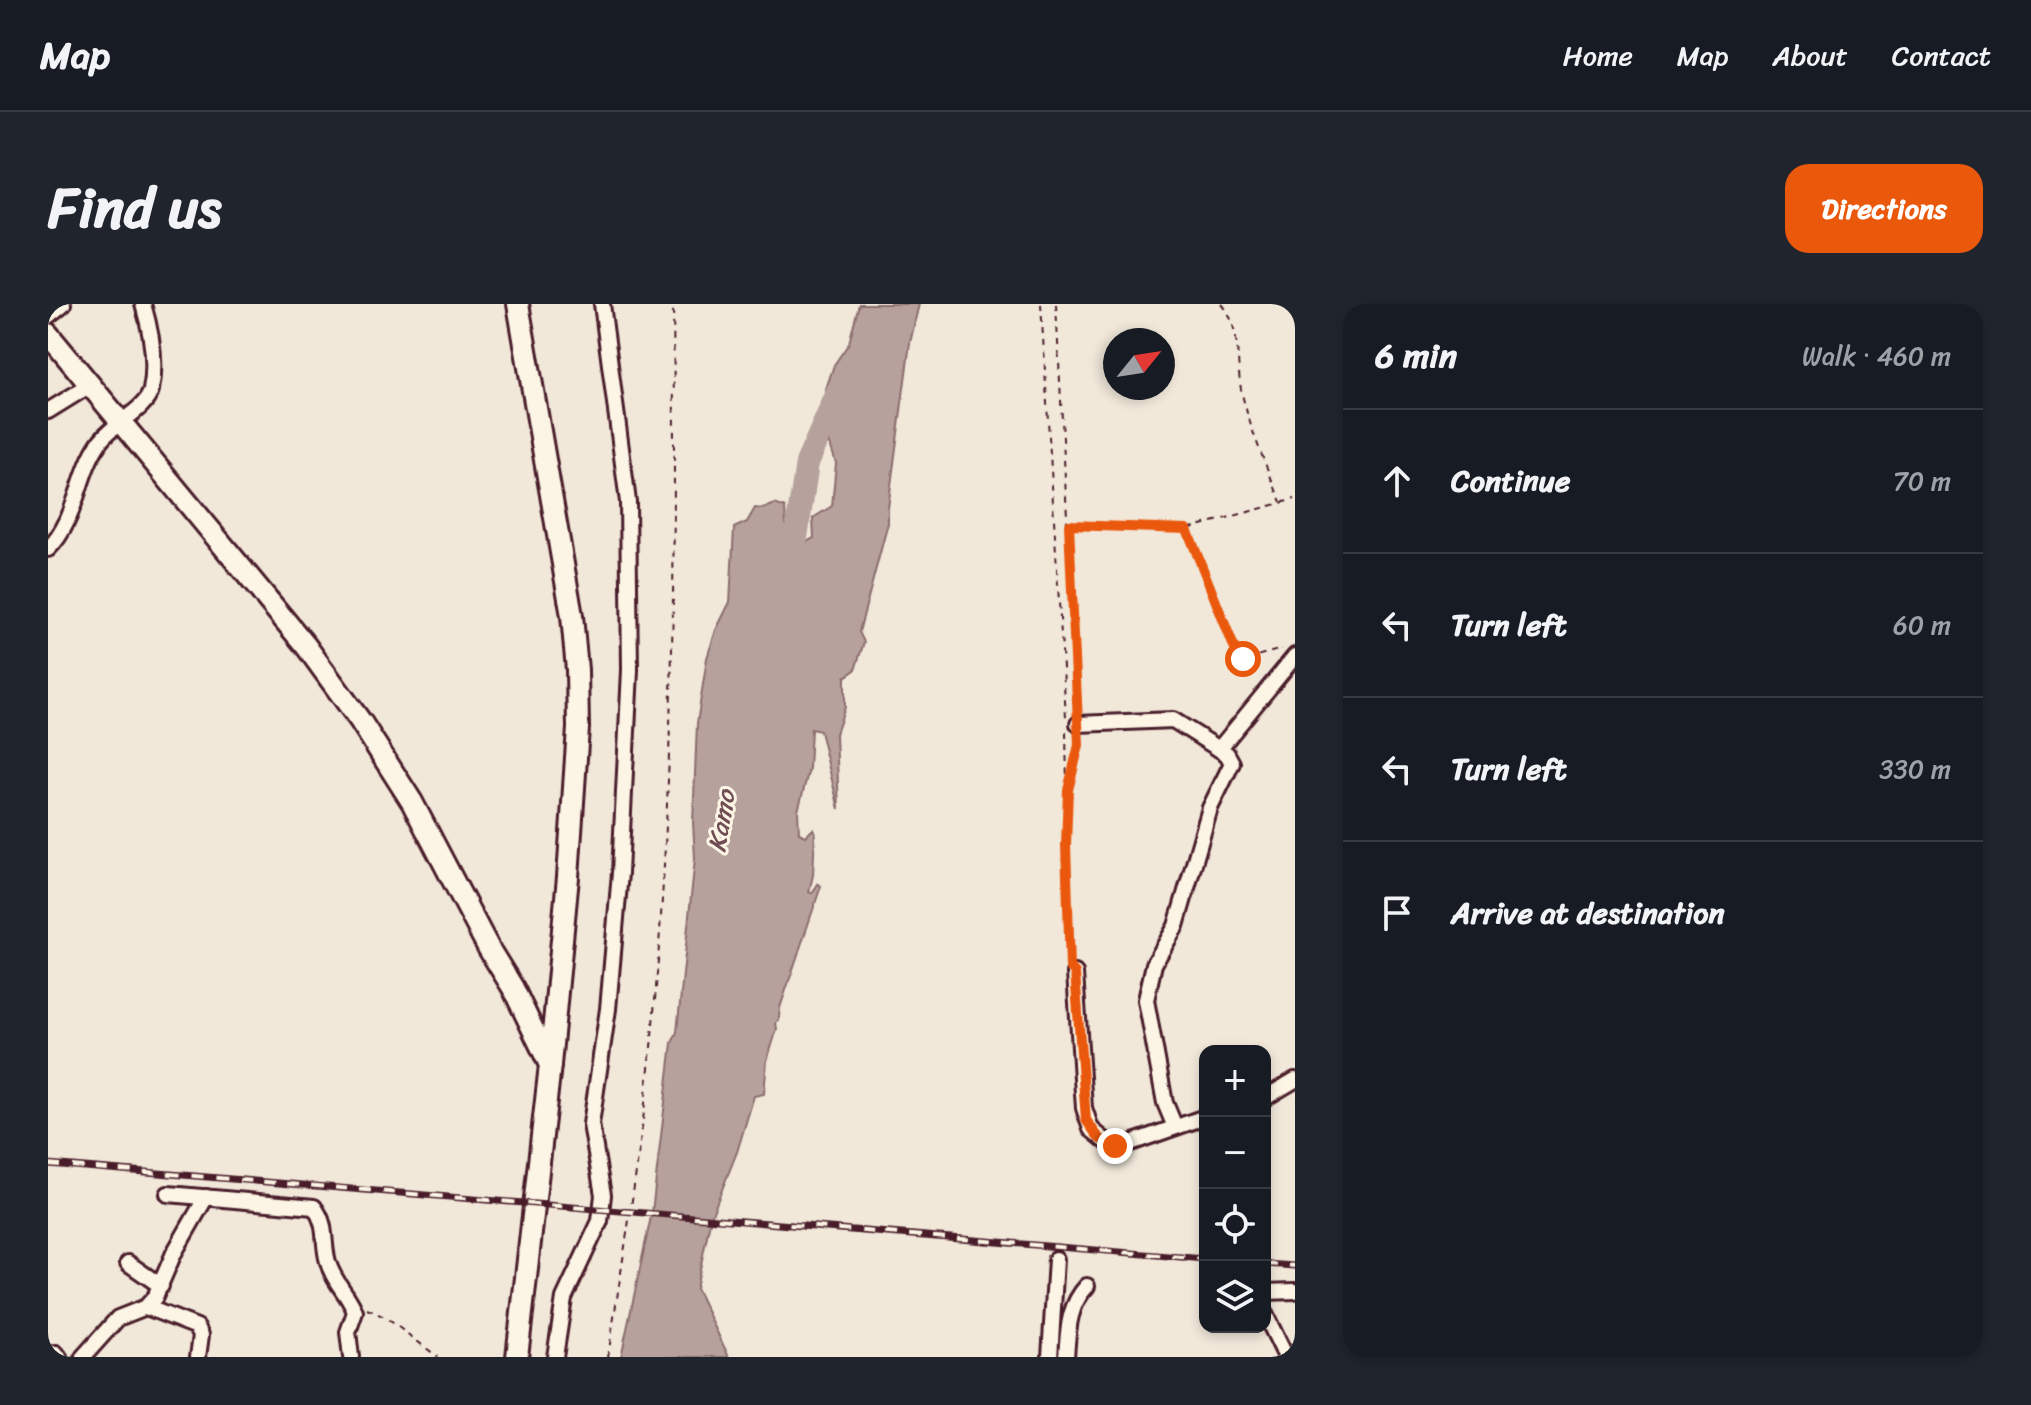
<!DOCTYPE html>
<html lang="en">
<head>
<meta charset="utf-8">
<style>
  :root { --surface:#171b24; --page:#20242c; --text:#f1f3f6; --muted:#9ea1a6; --line:#363941; --accent:#ea580c }
  body { margin:0; font-family:Sriracha,sans-serif; background:var(--page); color:var(--text) }
  .controls { position:absolute; right:24px; bottom:24px; display:grid; overflow:hidden; border-radius:16px; box-shadow:0 4px 12px #0003 }
  .controls button { width:72px; height:72px; display:grid; place-items:center; padding:0; border:0; border-bottom:2px solid var(--line); background:var(--surface); color:var(--text); font:40px sans-serif }
  .compass { position:absolute; left:1055px; top:24px; width:72px; height:72px; border-radius:50%; background:var(--surface); box-shadow:0 4px 12px #0003; rotate:60deg }
  .stop { position:absolute; width:24px; height:24px; margin:-18px; border:6px solid #ea580c; border-radius:50%; background:#fff }
  .stop.end { background:#ea580c; border-color:#fff; box-shadow:0 2px 8px #0008 }
  .list { margin:0; padding:0; list-style:none }
  h2 { display:flex; justify-content:space-between; align-items:center; height:104px; margin:0; padding:0 32px; font-size:34px }
  h2 small { font-size:26px; font-weight:400; color:var(--muted) }
  .list li { display:grid; grid-template-columns:52px 1fr auto; gap:24px; align-items:center; box-sizing:border-box; height:144px; padding:0 32px; border-top:2px solid var(--line) }
  .list b { display:block; font-size:30px; white-space:nowrap }
  .list em { font-size:26px; font-style:normal; color:var(--muted) }
  .icon { flex:none; width:44px; height:44px; fill:none; stroke:currentColor; stroke-width:2; stroke-linecap:round; stroke-linejoin:round }
  .map { position:relative; flex:none; width:1247px; height:1053px; overflow:hidden; border-radius:24px }
  header { display:flex; align-items:center; gap:48px; box-sizing:border-box; height:112px; padding:0 40px; background:var(--surface); border-bottom:2px solid var(--line) }
  header strong { font-size:38px }
  nav { display:flex; gap:44px; margin-inline-start:auto; font-size:28px }
  .intro { display:flex; align-items:center; justify-content:space-between; box-sizing:border-box; height:192px; padding:0 48px }
  h1 { margin:0; font-size:56px }
  .button { padding:20px 36px; border-radius:24px; background:var(--accent); color:#fff; font-size:28px; font-weight:700 }
  main { display:flex; gap:48px; padding:0 48px }
  aside { flex:1; background:var(--surface); border-radius:24px; box-shadow:0 4px 12px #0003 }
  .map>svg:first-child { display:block }
  .water { fill:#b6a19c; stroke:#8b6d6f; stroke-width:2 }
  .lines { fill:none; stroke-linecap:round; stroke-linejoin:round }
  .river { stroke:#b6a19c; stroke-width:24 }
  .street-casing { stroke:#4a1f2b; stroke-width:20 }
  .secondary-casing { stroke:#4a1f2b; stroke-width:26 }
  .path { stroke:#4a1f2b; stroke-width:2; stroke-dasharray:6 6; stroke-linecap:butt }
  .street { stroke:#fcf5e5; stroke-width:14 }
  .secondary { stroke:#fcf5e5; stroke-width:20 }
  .rail-casing { stroke:#4a1f2b; stroke-width:7 }
  .rail { stroke:#fcf5e5; stroke-width:4; stroke-dasharray:12; stroke-linecap:butt }
  .route { stroke:#ea580c; stroke-width:10 }
  .labels { text-anchor:middle; stroke-width:6; stroke-linejoin:round; paint-order:stroke }
  .water-label { font-size:26px; font-style:italic; fill:#704c53; stroke:#fcf5e5 }
</style>
</head>
<body>
<header>
<strong>Map</strong>
<nav><a>Home</a><a>Map</a><a>About</a><a>Contact</a></nav>
</header>
<div class="intro"><h1>Find us</h1><a class="button">Directions</a></div>
<main>
<div class="map">
<svg width="1247" height="1053" viewBox="0 0 1247 1053">
  <rect width="100%" height="100%" fill="#f1e8da"/>
  <filter id="ink" filterUnits="userSpaceOnUse"><feTurbulence type="fractalNoise" baseFrequency=".0125" numOctaves="2"/><feDisplacementMap in="SourceGraphic" scale="16" xChannelSelector="R" yChannelSelector="G"/><feConvolveMatrix kernelMatrix="1 2 1 2 8 2 1 2 1" color-interpolation-filters="sRGB"/></filter>
  <g filter="url(#ink)">
    <path class="water" d="M811,0H871L862,39L840,204V219L811,328L816,338L807,366L797,373V403L788,430L791,505L772,427L763,425L761,465L750,507L751,529L758,532L765,525L767,528L765,571L761,588L764,589L770,580L773,582L732,704L731,715L728,719L729,725L719,757L716,790L706,792L689,848L663,913L648,984L681,1053H573L604,908L624,739L629,728L647,554L645,519L649,419L659,354L668,326L682,298L686,224L699,218L707,204L715,205L727,200L737,204L738,220H744L742,233L755,240L766,234L765,214L784,202L788,159L781,137L778,85L786,61L801,39Z"/>
    <g class="lines">
      <path class="river" d="M743,267L759,159L792,84"/>
      <defs>
        <g id="street">
          <path d="M0,12L15,0"/>
          <path d="M0,107L42,81"/>
          <path d="M0,245C29,217 29,171 51,139C64,119 98,107 103,86C109,58 103,27 95,0"/>
          <path d="M1030,420L1125,416L1179,450L1184,459L1162,504L1128,622L1106,660L1098,696L1117,799L1127,823"/>
          <path d="M1171,445L1247,352"/>
          <path d="M1027,669L1036,804L1043,825L1059,838L1077,841L1157,813"/>
          <path d="M1217,794L1247,776"/>
          <path d="M120,890L266,903C280,921 274,938 280,958C285,978 302,992 307,1008L300,1028L303,1053"/>
          <path d="M80,959L113,982"/>
          <path d="M1217,988L1247,987"/>
          <path d="M98,1003L149,1023L153,1031L150,1053"/>
          <path d="M1217,1010L1238,1053"/>
          <path d="M8,1049L11,1053"/>
          <path d="M35,1053L70,1014L98,1003L107,993L126,949L158,893"/>
          <path d="M507,1053L516,994L552,917L555,891L543,820L560,705L572,569L582,366L580,198L554,0"/>
          <path d="M1002,1053L1008,955"/>
          <path d="M1018,1053C1020,1027 1020,1002 1039,982"/>
        </g>
        <g id="secondary">
          <path d="M0,30L258,342L313,418L364,498L441,645L465,684L502,761"/>
          <path d="M469,1053L502,761L520,573L530,424L529,366L524,312L470,0"/>
        </g>
      </defs>
      <use href="#street" class="street-casing"/>
      <use href="#secondary" class="secondary-casing"/>
      <g class="path">
        <path d="M993,0L1018,414"/>
        <path d="M1008,0L1029,406"/>
        <path d="M1174,0C1193,23 1188,57 1193,85C1201,124 1218,161 1233,198"/>
        <path d="M1021,221L1139,225L1247,195"/>
        <path d="M1140,227L1191,353L1201,354L1234,345"/>
        <path d="M1018,428L1019,482"/>
        <path d="M1022,657L1018,541L1020,486L1030,433"/>
        <path d="M319,1005L337,1013L390,1053"/>
        <path d="M560,1053C575,953 592,854 602,754C625,504 628,251 625,0"/>
      </g>
      <use href="#street" class="street"/>
      <use href="#secondary" class="secondary"/>
      <defs>
        <g id="rail">
          <path d="M0,860L1157,955"/>
          <path d="M1217,960L1247,962"/>
        </g>
      </defs>
      <use href="#rail" class="rail-casing"/>
      <use href="#rail" class="rail"/>
    </g>
  </g>
  <g class="lines" filter="url(#ink)">
    <path class="route" d="M1067,842L1051,834L1038,816L1027,669L1022,663L1018,541L1020,486L1031,441L1021,221L1139,225L1188,348L1195,355"/>
  </g>
  <g class="labels">
    <g class="water-label">
      <text transform="translate(673 517) rotate(-81)" y="9">Kamo</text>
    </g>
  </g>
</svg>
<div class="controls">
<button>+</button>
<button>−</button>
<button><svg class="icon" aria-label="locate" viewBox="0 0 24 24"><circle cx="12" cy="12" r="6"/><path d="M12 2v4M12 18v4M2 12h4M18 12h4"/></svg></button>
<button><svg class="icon" aria-label="layers" viewBox="0 0 24 24"><path d="M12 4l9 5-9 5-9-5zM3 14l9 5 9-5"/></svg></button>
</div>
<svg class="compass" viewBox="-18 -18 36 36"><path d="M0-13l5 13h-10z" fill="#e53935"/><path d="M0 13l5-13h-10z" fill="#9ea1a6"/></svg>
<div class="stop" style="left:1195px;top:355px"></div>
<div class="stop end" style="left:1067px;top:842px"></div>
</div>
<aside>
<h2>6 min<small>Walk · 460 m</small></h2>
<ul class="list">
<li><svg class="icon" aria-label="ahead" viewBox="0 0 24 24"><path d="M12 20V5M6 11l6-6 6 6"/></svg><div><b>Continue</b></div><em>70 m</em></li>
<li><svg class="icon" aria-label="left" viewBox="0 0 24 24"><path d="M17 20v-9H6M10 6l-5 5 5 5"/></svg><div><b>Turn left</b></div><em>60 m</em></li>
<li><svg class="icon" aria-label="left" viewBox="0 0 24 24"><path d="M17 20v-9H6M10 6l-5 5 5 5"/></svg><div><b>Turn left</b></div><em>330 m</em></li>
<li><svg class="icon" aria-label="arrive" viewBox="0 0 24 24"><path d="M6 21V4h12l-3 4 3 4H6"/></svg><div><b>Arrive at destination</b></div></li>
</ul>
</aside>
</main>
</body>
</html>
